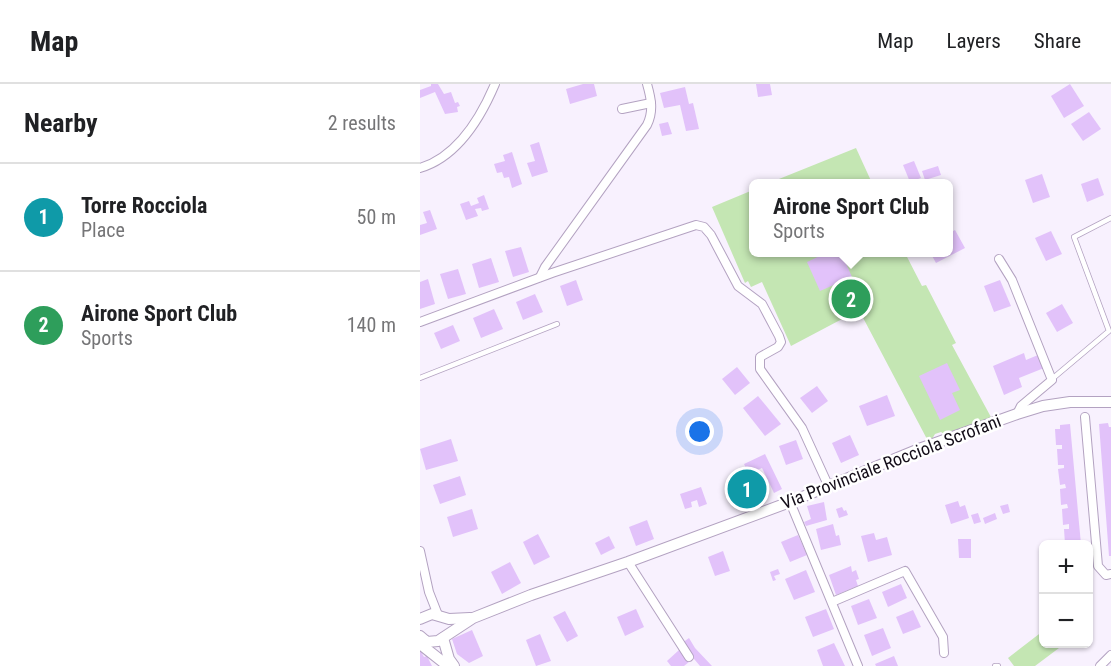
<!DOCTYPE html>
<html lang="en">
<head>
<meta charset="utf-8">
<style>
  :root { --surface:#fff; --page:#f2f2f2; --text:#202124; --muted:#757577; --line:#e0e0e0; --accent:#4c8826 }
  body { margin:0; font-family:"Roboto Condensed",sans-serif; background:var(--page); color:var(--text) }
  .controls { position:absolute; right:18px; bottom:18px; display:grid; overflow:hidden; border-radius:9px; box-shadow:0 2px 4px #0004 }
  .controls button { width:54px; height:54px; display:grid; place-items:center; padding:0; border:0; border-bottom:2px solid var(--line); background:var(--surface); color:var(--text); font:30px sans-serif }
  .you { position:absolute; left:280px; top:348px; width:21px; height:21px; margin:-15px; border:4px solid #fff; border-radius:50%; background:#1a73e8; box-shadow:0 0 0 9px #1a73e833 }
  .badge { display:grid; place-items:center; width:39px; height:39px; border-radius:50%; background:var(--accent); color:#fff; font-size:20px; font-weight:700 }
  .pin { position:absolute; translate:-50% -50%; border:3px solid #fff; box-shadow:0 2px 6px #0006 }
  .popup { position:absolute; left:329px; top:95px; width:204px; height:78px; box-sizing:border-box; display:grid; place-content:center; border-radius:9px; background:var(--surface); filter:drop-shadow(0 2px 4px #0005); font-size:20px; white-space:nowrap; color:var(--muted) }
  .popup b { font-size:22px; color:var(--text) }
  .popup::after { content:''; position:absolute; left:50%; top:100%; margin-left:-12px; border:12px solid transparent; border-top-color:var(--surface) }
  .list { margin:0; padding:0; list-style:none }
  h2 { display:flex; justify-content:space-between; align-items:center; height:78px; margin:0; padding:0 24px; font-size:26px }
  h2 small { font-size:20px; font-weight:400; color:var(--muted) }
  .list li { display:grid; grid-template-columns:39px 1fr auto; gap:18px; align-items:center; box-sizing:border-box; height:108px; padding:0 24px; border-top:2px solid var(--line) }
  .list b { display:block; font-size:22px; white-space:nowrap }
  .list p { margin:0; font-size:20px; white-space:nowrap; color:var(--muted) }
  .list em { font-size:20px; font-style:normal; color:var(--muted) }
  .map { position:relative; flex:none; width:691px; height:582px; overflow:hidden }
  header { display:flex; align-items:center; gap:36px; box-sizing:border-box; height:84px; padding:0 30px; background:var(--surface); border-bottom:2px solid var(--line) }
  header strong { font-size:28px }
  nav { display:flex; gap:33px; margin-inline-start:auto; font-size:21px }
  main { display:flex }
  aside { flex:1; background:var(--surface) }
  .map>svg:first-child { display:block }
  .green { fill:#c4e6b3 }
  .building { fill:#e2c2fa }
  .lines { fill:none; stroke-linecap:round; stroke-linejoin:round }
  .service-casing { stroke:#b3a2c1; stroke-width:6 }
  .minor-casing { stroke:#b3a2c1; stroke-width:10 }
  .tertiary-casing { stroke:#b3a2c1; stroke-width:12 }
  .service { stroke:#fff; stroke-width:4.5 }
  .minor { stroke:#fff; stroke-width:8 }
  .tertiary { stroke:#fff; stroke-width:10 }
  .labels { text-anchor:middle; stroke-width:5; stroke-linejoin:round; paint-order:stroke }
  .street-label { font-size:18px; fill:#130d18; stroke:#fff }
</style>
</head>
<body>
<header>
<strong>Map</strong>
<nav><a>Map</a><a>Layers</a><a>Share</a></nav>
</header>
<main>
<aside>
<h2>Nearby<small>2 results</small></h2>
<ul class="list">
<li><span class="badge" style="background:#0f9aa8">1</span><div><b>Torre Rocciola</b><p>Place</p></div><em>50 m</em></li>
<li><span class="badge" style="background:#2e9e5b">2</span><div><b>Airone Sport Club</b><p>Sports</p></div><em>140 m</em></li>
</ul>
</aside>
<div class="map">
<svg width="691" height="582" viewBox="0 0 691 582">
  <rect width="100%" height="100%" fill="#f8f1fe"/>
  <g class="green">
    <path d="M436,64L452,99H349Z"/>
    <path d="M333,106L334,168L485,169L502,202L506,201L536,259L532,261L572,335L526,351L521,348L515,350L512,355L508,357L440,228L424,234L371,262L342,198L331,203L328,197L325,199L292,123Z"/>
    <path d="M623,547L624,560H635L639,564L615,582H594L588,574Z"/>
  </g>
  <g class="building">
    <path d="M11,0H18L24,10L31,8L35,19L38,18L40,22L37,23L38,28L25,30L15,8L0,14V6L11,2Z"/>
    <path d="M163,0H174L177,12L150,20L146,5Z"/>
    <path d="M336,0H350L352,11L338,13Z"/>
    <path d="M650,0L664,22L644,34L631,12Z"/>
    <path d="M265,3L269,20L273,19L279,45L266,47L260,21L244,24L240,9Z"/>
    <path d="M669,28L681,45L663,57L651,40Z"/>
    <path d="M248,38L252,50L242,52L239,40Z"/>
    <path d="M119,58L128,88L112,93L107,79L115,77L110,61Z"/>
    <path d="M92,68L102,100L92,104L89,93L84,94L82,88L77,89L74,80L85,77L83,71Z"/>
    <path d="M494,77L501,94L490,98L483,81Z"/>
    <path d="M518,82L521,91L505,96L502,87Z"/>
    <path d="M622,90L630,113L613,119L605,96Z"/>
    <path d="M678,94L684,111L667,118L661,100Z"/>
    <path d="M64,111L69,125L62,127L61,124L55,125L58,132L46,136L40,120L49,117L51,122L59,119L57,114Z"/>
    <path d="M10,126L17,145L0,151V141L7,139L3,128Z"/>
    <path d="M535,146L545,164L516,179L510,168H528V150Z"/>
    <path d="M631,147L642,170L626,177L615,154Z"/>
    <path d="M101,163L109,188L93,193L85,167Z"/>
    <path d="M408,168H421L432,193L400,207L387,178Z"/>
    <path d="M71,174L79,198L59,204L52,180Z"/>
    <path d="M38,185L46,210L28,215L20,190Z"/>
    <path d="M8,195L15,220L0,225V198Z"/>
    <path d="M156,196L163,216L147,222L140,202Z"/>
    <path d="M580,196L591,222L574,228L564,202Z"/>
    <path d="M115,210L123,228L103,236L96,218Z"/>
    <path d="M642,220L653,239L637,248L626,229Z"/>
    <path d="M74,225L83,245L61,254L53,234Z"/>
    <path d="M33,241L40,257L21,265L14,249Z"/>
    <path d="M604,269L606,276L618,271L624,284L599,294L602,303L584,311L573,282Z"/>
    <path d="M527,279L540,306L532,309L540,326L520,336L499,292Z"/>
    <path d="M317,283L330,299L315,311L302,295Z"/>
    <path d="M397,302L408,317L392,329L380,314Z"/>
    <path d="M467,311L475,332L447,342L439,322Z"/>
    <path d="M338,312L361,340L345,352L323,324Z"/>
    <path d="M688,339L689,343H691V472H689L679,340Z"/>
    <path d="M650,340L659,439L661,460H645L644,445H649V440L643,441L642,425L648,424L647,420L641,421L640,405L646,404L645,400L640,401L638,385L644,384V381H638L637,365H642V361H636L635,345H640V341Z"/>
    <path d="M430,351L439,371L421,379L412,359Z"/>
    <path d="M31,355L38,377L6,386L0,365Z"/>
    <path d="M376,356L383,375L366,381L359,362Z"/>
    <path d="M345,370L362,405L354,409L342,384L329,390L324,380Z"/>
    <path d="M40,392L46,411L20,420L13,401Z"/>
    <path d="M329,393L338,409L325,416L316,400Z"/>
    <path d="M281,403L287,420L279,423L277,416L271,418L272,423L265,425L260,410Z"/>
    <path d="M538,417L540,423L545,421L549,434L531,440L525,421Z"/>
    <path d="M404,418L407,436L386,442L384,438L391,435L387,422Z"/>
    <path d="M588,420L590,428L583,430L580,422Z"/>
    <path d="M422,423L424,427L426,426L428,431L419,434L416,425Z"/>
    <path d="M52,425L58,445L33,453L27,433Z"/>
    <path d="M558,429L561,438L554,440L551,431Z"/>
    <path d="M575,429L577,435L565,440L563,434Z"/>
    <path d="M227,436L234,455L216,462L209,443Z"/>
    <path d="M413,440L416,452L419,451L421,461L401,466L396,445Z"/>
    <path d="M454,449L456,456L467,453L472,471L448,478L441,452Z"/>
    <path d="M118,450L130,473L114,481L103,458Z"/>
    <path d="M378,451L387,471L370,478L361,458Z"/>
    <path d="M189,452L195,464L181,471L175,459Z"/>
    <path d="M538,455H551V474H539Z"/>
    <path d="M303,467L310,487L295,492L288,473Z"/>
    <path d="M90,478L101,499L82,510L71,488Z"/>
    <path d="M431,482L432,488L436,486L439,495L436,496L438,502L416,511L409,491Z"/>
    <path d="M358,485L360,490L354,492L356,496L353,497L350,488Z"/>
    <path d="M386,486L395,508L374,516L365,495Z"/>
    <path d="M481,500L487,514L468,523L462,508Z"/>
    <path d="M449,515L457,534L438,541L431,522Z"/>
    <path d="M216,525L224,543L205,552L197,533Z"/>
    <path d="M406,525L414,545L393,553L385,533Z"/>
    <path d="M493,526L501,543L483,550L476,533Z"/>
    <path d="M145,527L158,552L147,558L133,533Z"/>
    <path d="M463,544L471,564L452,572L444,551Z"/>
    <path d="M52,546L63,572L49,579L37,570L32,555Z"/>
    <path d="M120,550L131,577L116,582L106,556Z"/>
    <path d="M269,554L275,564L292,582H280L269,569L262,559Z"/>
    <path d="M414,559L425,582H403L397,566Z"/>
    <path d="M0,566L4,573L7,572L12,582H0Z"/>
    <path d="M259,566L269,578L264,582H251L247,577Z"/>
    <path d="M474,572L478,582H456L455,580Z"/>
  </g>
  <g class="lines">
    <defs>
      <g id="service">
        <path d="M0,294L137,240"/>
        <path d="M632,295L689,247L654,153L691,134"/>
        <path d="M575,582H578"/>
      </g>
      <g id="minor">
        <path d="M202,25L231,19"/>
        <path d="M0,84C37,73 61,33 75,0"/>
        <path d="M579,175L592,196L632,296L601,322L597,330"/>
        <path d="M120,193L125,183L227,41C234,27 231,14 227,0"/>
        <path d="M0,238L132,189L276,141L284,143L291,151L318,202L342,220L359,252L361,258L358,263L340,273V285L382,344L408,401"/>
        <path d="M665,333L678,482L686,491L691,490"/>
        <path d="M370,418L438,582"/>
        <path d="M0,467L9,508L18,531"/>
        <path d="M208,478L269,573"/>
        <path d="M412,518L485,487L523,553L524,569"/>
        <path d="M680,582L691,571"/>
      </g>
      <g id="tertiary">
        <path d="M0,535L12,530L29,535L50,534"/>
        <path d="M0,552L7,558L18,557L53,534L111,511L208,478L370,418L499,365L597,330L623,322L650,318H691"/>
        <path d="M23,554L29,575L34,582"/>
        <path d="M0,560L28,582"/>
      </g>
    </defs>
    <use href="#service" class="service-casing"/>
    <use href="#minor" class="minor-casing"/>
    <use href="#tertiary" class="tertiary-casing"/>
    <use href="#service" class="service"/>
    <use href="#minor" class="minor"/>
    <use href="#tertiary" class="tertiary"/>
  </g>
  <g class="labels">
    <g class="street-label">
      <text transform="translate(471 378) rotate(-21)" y="6">Via Provinciale Rocciola Scrofani</text>
    </g>
  </g>
</svg>
<div class="controls">
<button>+</button>
<button>−</button>
</div>
<div class="you"></div>
<div class="pin badge" style="left:327px;top:405px;background:#0f9aa8">1</div>
<div class="pin badge" style="left:431px;top:215px;background:#2e9e5b">2</div>
<div class="popup"><b>Airone Sport Club</b>Sports</div>
</div>
</main>
</body>
</html>
